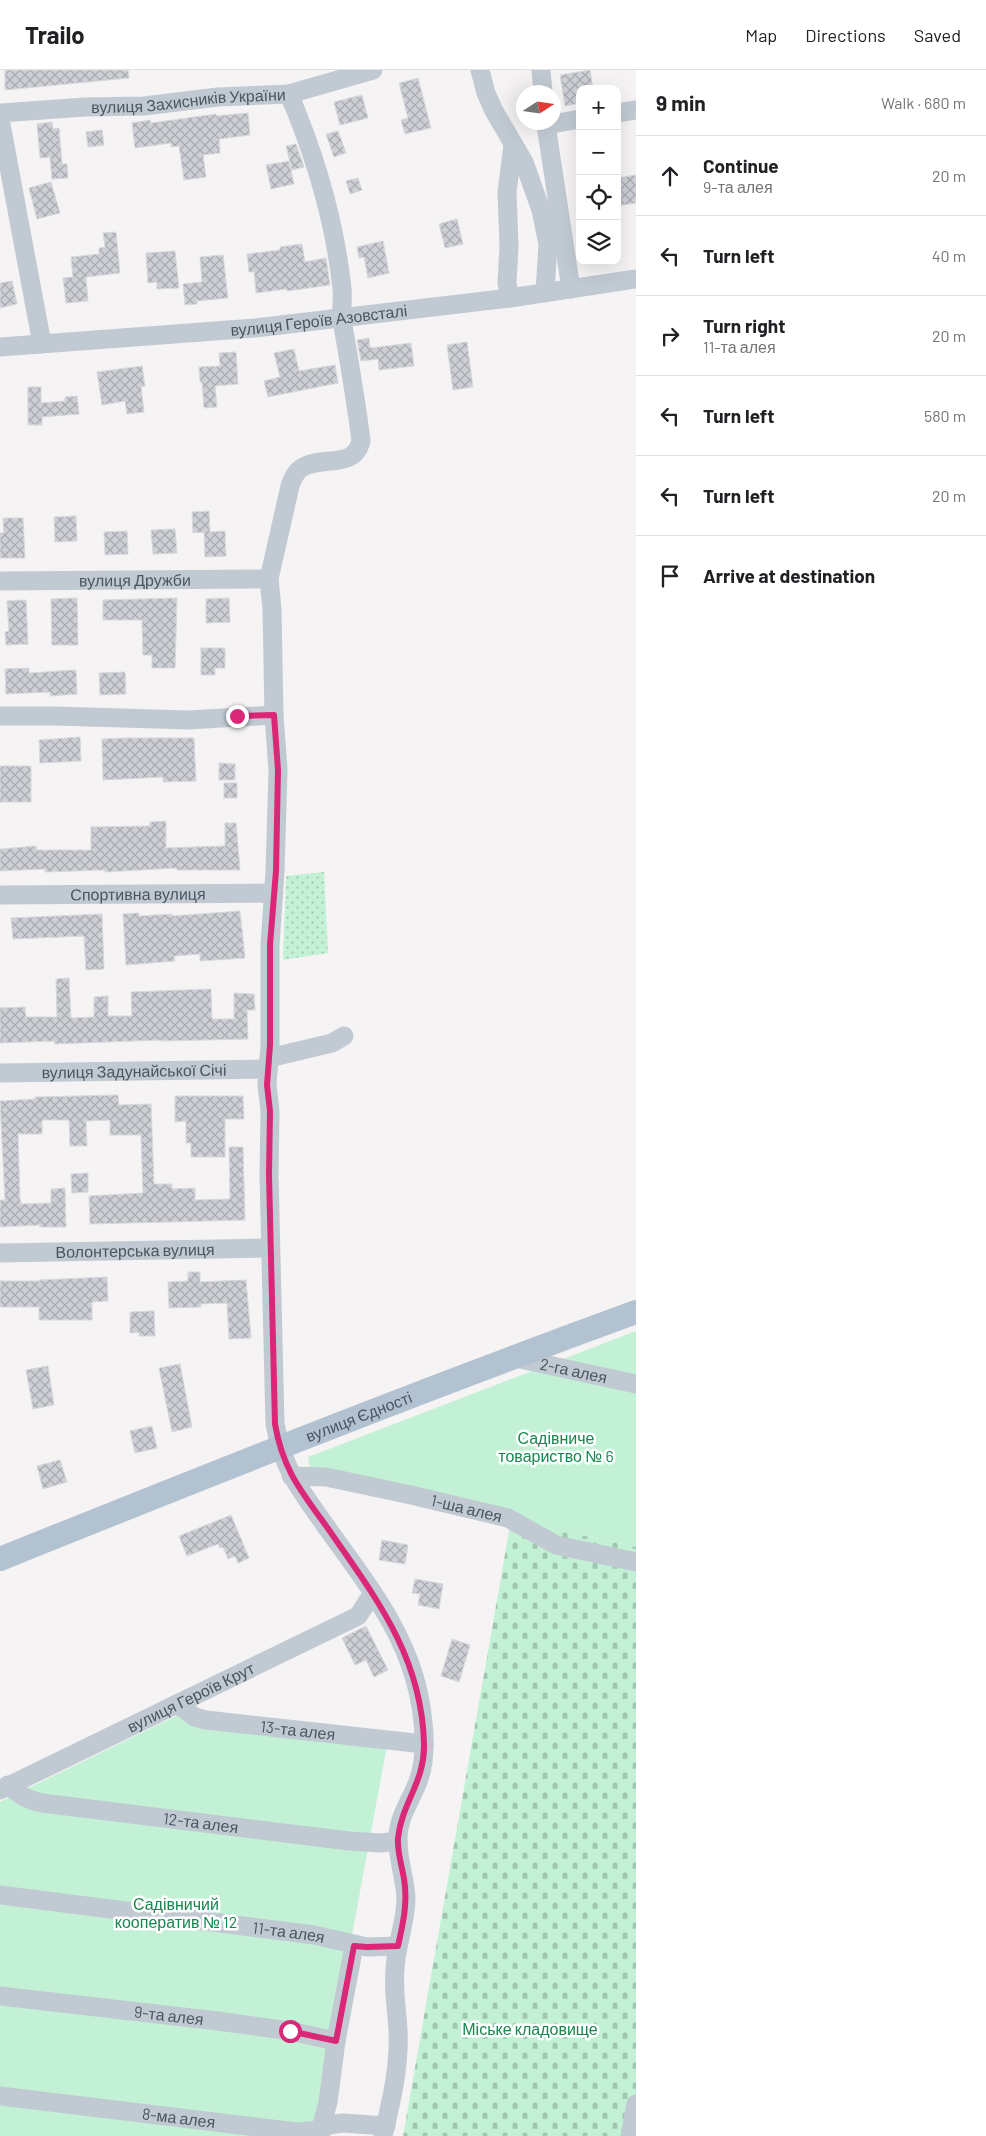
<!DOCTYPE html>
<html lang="en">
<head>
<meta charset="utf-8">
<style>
  :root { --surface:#fff; --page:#f6f6f6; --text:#202124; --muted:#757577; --line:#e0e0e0 }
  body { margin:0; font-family:Barlow,sans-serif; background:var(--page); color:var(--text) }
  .controls { position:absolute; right:15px; top:15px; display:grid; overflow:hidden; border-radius:10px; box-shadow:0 5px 20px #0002 }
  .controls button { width:45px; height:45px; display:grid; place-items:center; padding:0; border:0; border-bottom:1px solid var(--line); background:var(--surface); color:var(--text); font:25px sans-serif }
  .compass { position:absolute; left:516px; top:15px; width:45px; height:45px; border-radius:50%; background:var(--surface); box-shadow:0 5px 20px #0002; rotate:78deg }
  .stop { position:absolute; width:15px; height:15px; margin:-11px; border:4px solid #db2777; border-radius:50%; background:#fff }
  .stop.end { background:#db2777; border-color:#fff; box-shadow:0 1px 5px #0008 }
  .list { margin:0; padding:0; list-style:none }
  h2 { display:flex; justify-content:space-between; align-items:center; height:65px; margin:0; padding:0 20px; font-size:21px }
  h2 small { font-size:16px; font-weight:400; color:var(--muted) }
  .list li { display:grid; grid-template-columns:32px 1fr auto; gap:15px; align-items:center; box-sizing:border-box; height:80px; padding:0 20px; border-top:1px solid var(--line) }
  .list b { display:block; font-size:19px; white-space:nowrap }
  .list p { margin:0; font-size:16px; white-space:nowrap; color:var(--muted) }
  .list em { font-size:16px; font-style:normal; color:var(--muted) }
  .icon { flex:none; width:28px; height:28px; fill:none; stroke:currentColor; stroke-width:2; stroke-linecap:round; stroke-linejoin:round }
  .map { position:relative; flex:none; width:636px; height:2066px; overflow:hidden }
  header { display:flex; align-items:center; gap:30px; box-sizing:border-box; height:70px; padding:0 25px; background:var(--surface); border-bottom:1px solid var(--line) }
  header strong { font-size:24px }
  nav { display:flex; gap:28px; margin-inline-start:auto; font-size:18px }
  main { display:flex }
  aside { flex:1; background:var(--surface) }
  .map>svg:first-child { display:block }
  .green { fill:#c3f1d5 }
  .cemetery { fill:url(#cemetery-stones) }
  .park { fill:url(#park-dots) }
  .building { fill:url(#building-cross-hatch); stroke:#d7d9de }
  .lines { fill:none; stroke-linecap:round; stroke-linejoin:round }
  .minor { stroke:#c1cad2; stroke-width:19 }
  .major { stroke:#b3c2d1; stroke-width:24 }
  .route { stroke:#db2777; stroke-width:6 }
  .labels { text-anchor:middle; stroke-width:5; stroke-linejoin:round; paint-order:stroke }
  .street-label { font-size:16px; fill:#4a5661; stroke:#fff }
  .park-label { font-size:16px; fill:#17864f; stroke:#fff }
</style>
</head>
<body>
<header>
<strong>Trailo</strong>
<nav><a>Map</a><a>Directions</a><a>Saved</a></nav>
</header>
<main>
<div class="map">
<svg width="636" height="2066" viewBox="0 0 636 2066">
  <defs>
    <pattern id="cemetery-stones" width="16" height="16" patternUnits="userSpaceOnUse" patternTransform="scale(1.25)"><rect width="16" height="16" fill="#c3f1d5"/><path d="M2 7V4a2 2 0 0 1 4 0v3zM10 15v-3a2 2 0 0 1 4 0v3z" fill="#a0c6b0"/></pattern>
    <pattern id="park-dots" width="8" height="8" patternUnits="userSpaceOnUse" patternTransform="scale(1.25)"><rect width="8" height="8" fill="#c3f1d5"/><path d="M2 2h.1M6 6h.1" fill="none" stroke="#a0c6b0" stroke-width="1.8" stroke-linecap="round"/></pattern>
    <pattern id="building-cross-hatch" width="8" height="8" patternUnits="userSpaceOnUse" patternTransform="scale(1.25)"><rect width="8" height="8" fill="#cdcfd5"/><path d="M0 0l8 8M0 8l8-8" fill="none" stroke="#a8abb0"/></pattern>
  </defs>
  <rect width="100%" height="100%" fill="#f5f3f3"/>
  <g class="green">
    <path d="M636,1261V1477L511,1450L312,1412L308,1387Z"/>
    <path d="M180,1644L387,1675L315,2066H0V1732Z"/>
  </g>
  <path class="cemetery" d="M511,1450L636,1477V2066H403Z"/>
  <path class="park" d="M324,802L328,883L283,890L286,806Z"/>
  <g class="building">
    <path d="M5,0H128L129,8L5,20Z"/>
    <path d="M590,0L593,19H580V33L565,36L560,5Z"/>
    <path d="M418,8L431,58L405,64L401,50L408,48L399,13Z"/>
    <path d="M362,25L368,48L340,55L334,32Z"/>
    <path d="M248,43L250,65L219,69L220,83L203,85L206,107L184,110L179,76L171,77V73L135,78L132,53L150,50L151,53L216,44V46Z"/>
    <path d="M52,52L53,59L59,58L62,94H67L68,108L52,109L50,87L40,88L37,54Z"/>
    <path d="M102,60L104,75L88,77L86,62Z"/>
    <path d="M338,61L346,83L334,87L326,64Z"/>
    <path d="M296,74L304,97L292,100L286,76Z"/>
    <path d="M289,91L294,114L271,119L266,95Z"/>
    <path d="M636,105V133L617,136V108Z"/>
    <path d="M358,108L362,120L350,124L346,111Z"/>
    <path d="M51,112L60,143L37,149L29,118Z"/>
    <path d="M457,149L463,174L445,178L439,154Z"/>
    <path d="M116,162L120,203L86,207L88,231L66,233L63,208L73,207L71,187L99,184V178L105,177L103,163Z"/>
    <path d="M383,171L389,203L368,208L364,187L359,188L357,177Z"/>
    <path d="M302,174L305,192L326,188L330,215L287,221L286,219L256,223L254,202H249L247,184L280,180V177Z"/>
    <path d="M175,181L179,218L157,219V212L148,213L146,183Z"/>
    <path d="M223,185L228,228L197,231V234L185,235L183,214L202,212L200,187Z"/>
    <path d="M12,211L17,234L0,238V213Z"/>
    <path d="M369,268L370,278L411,273L414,296L379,300L378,289L361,291L357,270Z"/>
    <path d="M467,272L473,317L453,320L447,275Z"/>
    <path d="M294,279L299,301L335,295L338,313L268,327L264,311L280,307L274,283Z"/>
    <path d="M236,282L238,314L215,316L217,337L204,338L202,312H200L199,297L220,296L219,283Z"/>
    <path d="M142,296L145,316L141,317L144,342L127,344L125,331L102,335L97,302Z"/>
    <path d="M28,317H41V333L65,331V327L77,326L79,344L42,347V355H28Z"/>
    <path d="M209,441L210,462L225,461L226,486L205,487L204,462L193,463L192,442Z"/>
    <path d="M76,446L77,471L55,472L54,447Z"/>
    <path d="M3,448H23L25,488H0V463H4Z"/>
    <path d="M175,459L177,483L153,484L151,460Z"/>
    <path d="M127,461L128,484L105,485L104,462Z"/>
    <path d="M77,528L78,575H52L51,529Z"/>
    <path d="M177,528L175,598H152V585H143L142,550H103V530Z"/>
    <path d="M229,528L230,552L206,553V529Z"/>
    <path d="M26,530L28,574L6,575L5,562L9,561L7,531Z"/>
    <path d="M201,578H225V598H215V605H201Z"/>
    <path d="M29,598V603L76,600L77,624L50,626V622L6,624L5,599Z"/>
    <path d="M125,602L126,624L100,625L99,603Z"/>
    <path d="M80,667L81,691L40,693L39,670Z"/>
    <path d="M125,668H194L196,711L163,712V707L103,710L102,669Z"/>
    <path d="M219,693L235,694V710H219Z"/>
    <rect x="0" y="696" width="31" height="36"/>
    <rect x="224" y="713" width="13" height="15"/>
    <path d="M166,751V778L225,776V753H236L240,800H177V798L105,802V800L45,802V799L0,801V779L36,776L37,780H91V757L150,756V752Z"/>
    <path d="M240,841L245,888L200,891V884L174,886L175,891L126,895L123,844L139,843V846L172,844V846Z"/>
    <path d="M102,844L104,899L86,900L84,866L13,869L11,848Z"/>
    <path d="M69,908L71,948L94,947V927L108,926V946H132L131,922L211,919L212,949H234V923L254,924L255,940H247L248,969L161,971V970L55,974L54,971L0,973V938L25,937L26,947H57L56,909Z"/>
    <path d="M118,1025L119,1035L151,1034L154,1114H172V1119L195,1118V1130L230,1129L229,1077H243L245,1150L90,1154L89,1126L143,1123L141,1065H110V1050L86,1051L87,1076H70L69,1050H42V1064H18L20,1130L22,1134L51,1133V1119L65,1118L66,1157H40V1155L0,1157V1130H5L0,1031L35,1029V1027Z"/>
    <path d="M175,1026H243L244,1049H225V1087H191V1073H186V1051L175,1052Z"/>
    <path d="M88,1103V1122L72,1123L71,1104Z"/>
    <path d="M188,1202H200V1212L246,1210L251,1268L229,1269L227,1233L201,1234V1237L169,1238L168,1212L188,1211Z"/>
    <path d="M107,1207L108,1231L92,1232V1250H39V1237H0V1211H40V1210Z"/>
    <path d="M154,1241L155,1266H139V1262L130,1263V1242Z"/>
    <path d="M180,1294L192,1357L172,1362L159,1298Z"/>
    <path d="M48,1296L54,1335L33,1339L26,1300Z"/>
    <path d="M152,1356L157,1378L135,1383L130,1361Z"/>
    <path d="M60,1390L67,1412L43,1419L37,1396Z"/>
    <path d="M231,1445L249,1488L238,1493L235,1486L228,1489L223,1477L220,1478L218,1474L187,1486L179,1466Z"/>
    <path d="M382,1470L408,1475L405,1494L379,1490Z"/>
    <path d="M415,1509L443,1514L439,1539L418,1535L420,1524L412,1523Z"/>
    <path d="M366,1556L388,1600L374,1607L366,1590L355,1595L342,1568Z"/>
    <path d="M452,1569L470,1575L459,1612L441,1606Z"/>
  </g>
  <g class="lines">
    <g class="minor">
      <path d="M480,0L486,23L494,41L524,92L541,140L548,174L545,223"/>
      <path d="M541,0L543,22"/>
      <path d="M289,24C315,85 335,152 342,219C343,229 341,240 342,250C349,290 356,330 361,371C354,401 320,384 300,399C295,403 292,410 290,416L269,509L272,539L274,645L278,700L275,801L270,875V975L267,1015L270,1041L269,1105L275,1354C283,1399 299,1418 325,1455C356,1499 392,1543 410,1594C422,1627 431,1682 417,1714C409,1734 397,1749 398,1771C398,1790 405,1809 406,1828C406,1852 396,1875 395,1899C393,1920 397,1940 398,1960C400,1995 391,2033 383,2066"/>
      <path id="s1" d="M0,43L85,37L144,36L218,27L289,24L373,0"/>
      <path d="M617,43L636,40"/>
      <path d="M0,49L42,274"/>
      <path d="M571,219L546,55L580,49"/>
      <path d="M510,228L507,213L509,176L507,122L513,75"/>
      <path id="s2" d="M0,277L255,258L510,228L636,209"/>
      <path id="s3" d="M0,511L269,509"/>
      <path d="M0,646H55L188,650L274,645"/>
      <path id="s4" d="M0,825L274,823"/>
      <path d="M269,988L332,973L344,966"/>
      <path id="s5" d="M0,1003L268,999"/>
      <path id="s6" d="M0,1183L270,1178"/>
      <path id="s7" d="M511,1287L636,1314"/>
      <path id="s8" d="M291,1406L326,1407L411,1425L508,1448L556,1475L636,1492"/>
      <path id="s9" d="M177,1634L195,1647L206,1650L424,1674"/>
      <path id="s10" d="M8,1715C19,1725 28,1730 42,1733L349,1771L380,1773L398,1771"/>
      <path id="s11" d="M0,1720L358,1546L373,1523"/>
      <path id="s12" d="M0,1825L314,1865L367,1877L398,1876"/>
      <path id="s13" d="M0,1926L218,1951L290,1961L336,1971"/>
      <path id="s14" d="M0,2026L297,2062L320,2060L329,2055L343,2053L386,2056"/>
      <path d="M319,2066L328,2032L336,1971L354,1876"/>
      <path d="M630,2066L636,2034"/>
    </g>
    <path class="major" id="s15" d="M0,1489C211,1404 422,1320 636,1242"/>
  </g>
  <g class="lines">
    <path class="route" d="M237,646L274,645L278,700L276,801L270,875V975L267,1015L270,1041L269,1105L275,1354C283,1401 302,1422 329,1460C376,1528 422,1587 424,1674C425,1712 402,1732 398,1768C397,1782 402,1796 404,1809C408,1832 403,1854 398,1876L367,1877L354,1876L336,1971L290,1961"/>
  </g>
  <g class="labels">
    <g class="street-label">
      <text dy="6" stroke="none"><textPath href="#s1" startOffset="189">вулиця Захисників України</textPath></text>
      <text dy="6" stroke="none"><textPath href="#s2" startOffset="320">вулиця Героїв Азовсталі</textPath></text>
      <text dy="6" stroke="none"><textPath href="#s3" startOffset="135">вулиця Дружби</textPath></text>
      <text dy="6" stroke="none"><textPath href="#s4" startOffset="138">Спортивна вулиця</textPath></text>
      <text dy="6" stroke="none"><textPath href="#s5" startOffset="134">вулиця Задунайської Січі</textPath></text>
      <text dy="6" stroke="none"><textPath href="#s6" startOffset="135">Волонтерська вулиця</textPath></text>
      <text dy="6" stroke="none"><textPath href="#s7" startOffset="64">2-га алея</textPath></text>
      <text dy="6" stroke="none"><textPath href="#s15" startOffset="386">вулиця Єдності</textPath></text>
      <text dy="6" stroke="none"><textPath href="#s8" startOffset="179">1-ша алея</textPath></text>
      <text dy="6" stroke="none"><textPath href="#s11" startOffset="212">вулиця Героїв Крут</textPath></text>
      <text dy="6" stroke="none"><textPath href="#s9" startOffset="126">13-та алея</textPath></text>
      <text dy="6" stroke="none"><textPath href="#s10" startOffset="199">12-та алея</textPath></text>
      <text dy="6" stroke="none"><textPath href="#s12" startOffset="291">11-та алея</textPath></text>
      <text dy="6" stroke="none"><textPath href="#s13" startOffset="170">9-та алея</textPath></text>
      <text dy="6" stroke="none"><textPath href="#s14" startOffset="180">8-ма алея</textPath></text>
    </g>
    <g class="park-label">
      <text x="556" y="1374">Садівниче<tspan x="556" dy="18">товариство № 6</tspan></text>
      <text x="176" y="1840">Садівничий<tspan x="176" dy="18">кооператив № 12</tspan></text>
      <text x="530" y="1965">Міське кладовище</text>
    </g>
  </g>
</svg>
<div class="controls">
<button>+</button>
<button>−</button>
<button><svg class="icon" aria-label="locate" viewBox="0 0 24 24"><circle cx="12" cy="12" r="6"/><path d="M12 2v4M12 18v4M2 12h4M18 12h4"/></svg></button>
<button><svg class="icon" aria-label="layers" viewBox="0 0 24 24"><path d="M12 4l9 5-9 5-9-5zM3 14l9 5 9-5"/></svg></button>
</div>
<svg class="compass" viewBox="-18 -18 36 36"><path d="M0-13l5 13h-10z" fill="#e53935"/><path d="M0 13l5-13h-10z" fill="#757577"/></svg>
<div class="stop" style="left:290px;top:1961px"></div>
<div class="stop end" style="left:237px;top:646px"></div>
</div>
<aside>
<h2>9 min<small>Walk · 680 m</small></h2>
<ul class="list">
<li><svg class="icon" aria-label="ahead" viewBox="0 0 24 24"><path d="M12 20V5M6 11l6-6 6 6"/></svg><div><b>Continue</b><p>9-та алея</p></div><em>20 m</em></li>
<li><svg class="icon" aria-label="left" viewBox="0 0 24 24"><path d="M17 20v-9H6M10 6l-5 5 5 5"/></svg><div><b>Turn left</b></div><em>40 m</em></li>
<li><svg class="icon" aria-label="right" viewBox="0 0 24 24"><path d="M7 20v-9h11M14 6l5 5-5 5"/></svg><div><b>Turn right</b><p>11-та алея</p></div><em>20 m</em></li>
<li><svg class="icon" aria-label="left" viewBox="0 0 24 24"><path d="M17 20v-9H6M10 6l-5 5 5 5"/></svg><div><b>Turn left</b></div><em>580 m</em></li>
<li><svg class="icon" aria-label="left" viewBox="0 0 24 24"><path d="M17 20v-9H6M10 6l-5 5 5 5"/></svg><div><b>Turn left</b></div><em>20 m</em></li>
<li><svg class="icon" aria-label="arrive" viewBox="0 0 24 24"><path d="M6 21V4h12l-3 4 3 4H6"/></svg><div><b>Arrive at destination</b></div></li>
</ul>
</aside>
</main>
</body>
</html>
